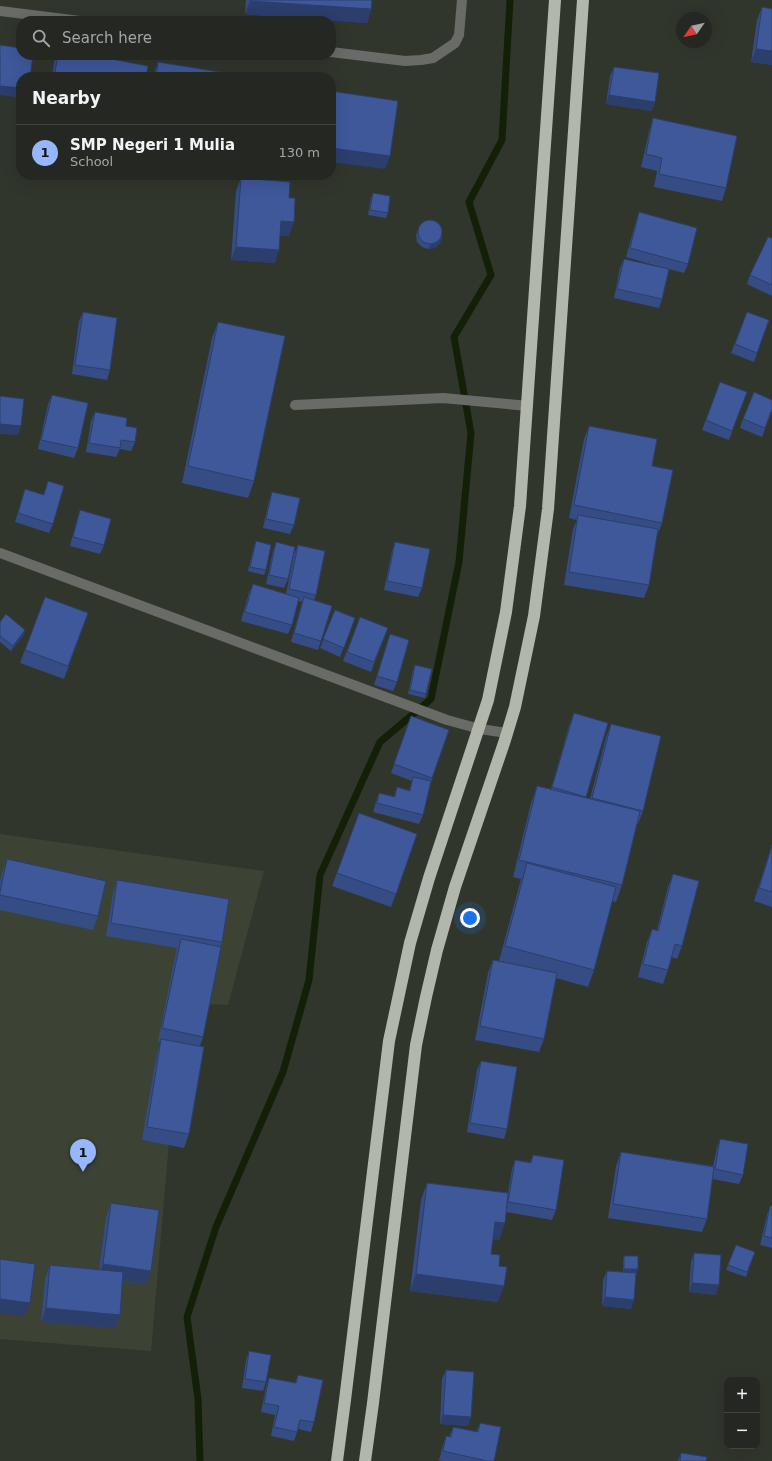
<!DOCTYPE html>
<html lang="en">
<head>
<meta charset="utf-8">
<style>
  :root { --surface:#252822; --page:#31342f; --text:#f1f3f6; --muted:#a3a6a5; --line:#424440; --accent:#96b6fd }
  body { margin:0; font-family:"DejaVu Sans",sans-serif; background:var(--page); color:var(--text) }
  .controls { position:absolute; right:12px; bottom:12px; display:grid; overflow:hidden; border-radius:8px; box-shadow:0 4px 16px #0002 }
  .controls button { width:36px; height:36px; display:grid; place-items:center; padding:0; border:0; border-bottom:1px solid var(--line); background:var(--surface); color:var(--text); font:20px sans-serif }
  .compass { position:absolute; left:676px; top:12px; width:36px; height:36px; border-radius:50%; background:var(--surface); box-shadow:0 4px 16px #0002; rotate:236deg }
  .you { position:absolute; left:470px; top:918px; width:14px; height:14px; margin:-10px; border:3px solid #fff; border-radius:50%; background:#1a73e8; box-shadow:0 0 0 6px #1a73e833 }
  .badge { display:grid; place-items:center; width:26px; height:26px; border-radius:50%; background:var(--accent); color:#111; font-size:13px; font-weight:700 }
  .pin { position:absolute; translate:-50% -33px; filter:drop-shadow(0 1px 2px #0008) }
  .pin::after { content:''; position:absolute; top:21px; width:14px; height:12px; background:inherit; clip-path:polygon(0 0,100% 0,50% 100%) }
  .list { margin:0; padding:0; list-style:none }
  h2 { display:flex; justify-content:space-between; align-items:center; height:52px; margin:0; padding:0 16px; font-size:17px }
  h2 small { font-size:13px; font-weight:400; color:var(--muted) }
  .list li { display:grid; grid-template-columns:26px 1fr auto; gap:12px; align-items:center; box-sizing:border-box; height:56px; padding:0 16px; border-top:1px solid var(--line) }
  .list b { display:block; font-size:15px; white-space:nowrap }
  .list p { margin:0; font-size:13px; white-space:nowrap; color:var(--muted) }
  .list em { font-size:13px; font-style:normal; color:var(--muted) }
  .icon { flex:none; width:22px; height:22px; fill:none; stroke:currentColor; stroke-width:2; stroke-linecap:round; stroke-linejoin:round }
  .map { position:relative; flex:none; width:772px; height:1461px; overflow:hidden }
  .search { position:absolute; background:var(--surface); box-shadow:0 4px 16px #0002; left:16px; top:16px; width:320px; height:44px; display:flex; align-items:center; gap:10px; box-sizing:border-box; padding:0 14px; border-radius:16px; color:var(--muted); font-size:15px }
  .panel { position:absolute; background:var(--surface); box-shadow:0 4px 16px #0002; left:16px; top:72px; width:320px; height:108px; border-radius:16px }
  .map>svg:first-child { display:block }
  .built { fill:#3c4335 }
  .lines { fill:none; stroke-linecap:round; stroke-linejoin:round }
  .stream { stroke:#141f07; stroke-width:7 }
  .lane { stroke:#696b67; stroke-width:10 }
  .street { stroke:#696b67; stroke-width:10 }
  .highway { stroke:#b2b7ac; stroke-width:12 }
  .wall { fill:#354c84 }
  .shaded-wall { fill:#2b3e6c }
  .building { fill:#3e589a; stroke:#2b3e6c }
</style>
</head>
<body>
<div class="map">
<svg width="772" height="1461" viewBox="0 0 772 1461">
  <rect width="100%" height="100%" fill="#31362d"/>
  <path class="built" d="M0,834L264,871L228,1005L181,1003L151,1351L0,1339Z"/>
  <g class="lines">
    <path class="stream" d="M200,1461L198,1399L187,1317L216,1227L283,1072L309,980L320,875L380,742L431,699L459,562L471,433L454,337L491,275L469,202L502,140L510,0"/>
    <path class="lane" d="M295,405L443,398L528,406"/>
    <g class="street">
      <path d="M0,11L80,21"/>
      <path d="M331,52L405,61L421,60L433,58L455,43L459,35L462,0"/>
      <path d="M0,553L447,720L480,729L507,733"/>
    </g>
    <g class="highway">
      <path d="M337,1461L345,1400L389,1041L410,943L429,878L488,700L506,612L520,506L555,0"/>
      <path d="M365,1461L373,1403L416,1045L426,997L437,950L455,887L505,740L515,707L534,616L548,509L583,0"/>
    </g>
  </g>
  <g class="wall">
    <path d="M246,0H372L371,9L367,23L245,14Z"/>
    <path d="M762,7L772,9V65L751,62L757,20Z"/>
    <path d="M57,55H91L146,77H52L54,62Z"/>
    <path d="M158,62L225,77H153Z"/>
    <path d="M614,67L655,102L651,111L606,104L610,76Z"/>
    <path d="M653,118L726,188L722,201L654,187L657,171L641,167L649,132Z"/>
    <path d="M241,178L289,198V236L280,235L275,263L231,260L236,191Z"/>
    <path d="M373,193L388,213L386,218L368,215L371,198Z"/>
    <path d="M639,212L688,264L684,273L669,269L662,299L659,308L614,298L620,268L624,259L664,268L626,257L636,221Z"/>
    <path d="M418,230L442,238L440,243L435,248L428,249L422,247L417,242L416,235Z"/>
    <path d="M772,238V296L747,284L750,275Z"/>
    <path d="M83,312L110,370L107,380L72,374L79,321Z"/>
    <path d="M747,312L769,320L754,362L731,353Z"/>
    <path d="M218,322L254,481L248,498L182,483L212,338Z"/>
    <path d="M720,382L747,392L729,440L702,430Z"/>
    <path d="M52,395L78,448L74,458L38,449L48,404Z"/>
    <path d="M772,410L762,437L740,428L743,419Z"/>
    <path d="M95,412L126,426L135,442L131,451L120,449L116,457L86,452L91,421Z"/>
    <path d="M589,426L652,466L662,523L657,536L649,585L644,598L564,585L573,529L577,520L569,518L584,439Z"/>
    <path d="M48,481L53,524L49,533L15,522L25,489L43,495Z"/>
    <path d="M272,492L294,525L290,534L263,528L269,501Z"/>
    <path d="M80,510L104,545L100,554L70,546L77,519Z"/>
    <path d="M256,541L266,570L264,575L248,571L254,546Z"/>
    <path d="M276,542L288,579L284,588L266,584L273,551Z"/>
    <path d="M395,542L422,588L418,597L384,590L392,551Z"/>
    <path d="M298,545L316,595L314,600L321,641L318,650L291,642L302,602L298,601L292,625L288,634L241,621L249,593L253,584L286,594L294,554Z"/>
    <path d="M45,597L88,613L64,679L20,663Z"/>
    <path d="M335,610L355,618L340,657L320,648Z"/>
    <path d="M360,617L388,628L371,672L343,661Z"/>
    <path d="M0,622L24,635L11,651L0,642Z"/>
    <path d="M390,634L397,682L393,691L374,685Z"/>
    <path d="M415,665L426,694L425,698L408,694L413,670Z"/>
    <path d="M574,713L608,723L586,798L590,799L606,737L611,724L643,811L638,824H637L622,885L616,902L612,901L594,970L588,987L556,978L544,1039L539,1052L475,1040L488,973L493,960L499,961L521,879L513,877L531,803L537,786L551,789L569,726Z"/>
    <path d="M411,716L449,730L430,785L423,815L419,824L373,812L376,802L379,793L394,796L397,787L409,790L412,781L391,773Z"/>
    <path d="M359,813L417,834L391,907L332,886Z"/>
    <path d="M772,844V907L754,901Z"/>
    <path d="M7,859L98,916L93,930L0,910V882L2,873Z"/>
    <path d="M673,874L682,946L677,959L671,957L668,970L663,984L638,977L647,942L652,929L657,930L668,887Z"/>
    <path d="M117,880L222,942L220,947L203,1037L200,1046L189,1134L184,1148L142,1140L157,1053L161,1042L158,1041L176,952L177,948L106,936L113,893Z"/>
    <path d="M481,1061L507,1129L504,1139L467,1132L477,1070Z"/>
    <path d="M720,1139L743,1175L739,1184L712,1179L707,1219L702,1232L608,1218L616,1166L621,1152L713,1166L717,1148Z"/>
    <path d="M533,1155L556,1210L552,1220L506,1212L505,1223L499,1240L493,1239L491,1254L499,1266L498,1302L410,1291L421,1200L427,1183L508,1193L512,1169L515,1160L530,1162Z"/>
    <path d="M111,1203L146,1284L122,1281L120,1315L115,1328L41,1322L45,1278L50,1265L99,1270L106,1217Z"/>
    <path d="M770,1206H772V1248L760,1245L767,1215Z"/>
    <path d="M736,1245L755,1252L746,1277L726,1270Z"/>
    <path d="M694,1253L716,1295L689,1292L691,1262Z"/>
    <path d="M624,1256L638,1269L636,1274L631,1309L602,1306L603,1280L607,1271L623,1272V1261Z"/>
    <path d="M249,1351L266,1382L263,1391L242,1388L246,1360Z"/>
    <path d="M446,1370L468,1426L440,1424L442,1379Z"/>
    <path d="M298,1375L314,1422L311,1432L298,1429L294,1441L271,1436L275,1415L261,1412L266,1387L269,1378L295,1383Z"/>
    <path d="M480,1423L494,1461H442L439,1460L443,1445L446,1436L449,1437L453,1427L476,1432Z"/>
    <path d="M681,1453L706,1461H678Z"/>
  </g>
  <g class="shaded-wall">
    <path d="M250,1L371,9L367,23L245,14Z"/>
    <path d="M756,49L772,51V65L751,62Z"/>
    <path d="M0,86L21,88V98L0,95Z"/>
    <path d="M609,95L655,102L651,111L606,104Z"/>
    <path d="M331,148L390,156L385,169L331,162Z"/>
    <path d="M281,221L294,222L289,236L277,235Z"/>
    <path d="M442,238L440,243L435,248L428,249L430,245Z"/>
    <path d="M236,247L279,250L275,263L231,260Z"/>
    <path d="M0,424L21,426L18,435L0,434Z"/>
    <path d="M25,630L24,635L11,651L13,646Z"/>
    <path d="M495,1222L505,1223L499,1240L489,1239Z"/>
    <path d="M103,1264L151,1271L146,1284L98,1277Z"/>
    <path d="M624,1269H638L636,1274H623Z"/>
    <path d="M416,1274L504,1286L498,1302L410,1291Z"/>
    <path d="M692,1283L719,1285L716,1295L689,1292Z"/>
    <path d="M605,1297L634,1300L631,1309L602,1306Z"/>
    <path d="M0,1299L30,1303L25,1316L0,1313Z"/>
    <path d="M46,1308L120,1315L115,1328L41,1322Z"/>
    <path d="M443,1415L471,1417L468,1426L440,1424Z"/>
  </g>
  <g class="building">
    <path d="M250,0H372L371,9L250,1Z"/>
    <path d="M762,7L772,9V51L756,49Z"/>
    <path d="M0,45L21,48V55H33L30,77H21V88L0,86Z"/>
    <path d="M58,55H91L148,66L146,77H54Z"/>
    <path d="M158,62L226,73L225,77H156Z"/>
    <path d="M614,67L659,73L655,102L609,95Z"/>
    <path d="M331,91L398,101L390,156L331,148Z"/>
    <path d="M653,118L737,136L726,188L659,174L662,158L646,154Z"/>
    <path d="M241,178L290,182L289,198H295L294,222L281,221L279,250L236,247Z"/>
    <path d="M373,193L390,196L388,213L370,210Z"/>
    <path d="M639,212L697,228L688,264L630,248Z"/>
    <circle cx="430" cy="232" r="12"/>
    <path d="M768,237L772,238V285L750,275Z"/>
    <path d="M624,259L669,269L662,299L617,289Z"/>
    <path d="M83,312L117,318L110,370L75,365Z"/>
    <path d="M747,312L769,320L757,353L735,344Z"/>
    <path d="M218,322L285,336L254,481L188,466Z"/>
    <path d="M720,382L747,392L732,431L706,420Z"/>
    <path d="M754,392L772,400V409L765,428L743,419Z"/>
    <path d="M52,395L88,403L78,448L41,440Z"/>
    <path d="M0,396L24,399L21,426L0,424Z"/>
    <path d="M95,412L127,418L126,426L137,428L135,442L121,440L120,448L89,443Z"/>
    <path d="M589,426L657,439L652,466L673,470L662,523L574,505Z"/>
    <path d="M48,481L64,486L53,524L18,513L25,489L44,495Z"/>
    <path d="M272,492L300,498L294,525L266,519Z"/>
    <path d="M80,510L111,519L104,545L73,537Z"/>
    <path d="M578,515L658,529L649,585L569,572Z"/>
    <path d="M256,541L271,545L266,570L250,567Z"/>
    <path d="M276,542L295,547L288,579L269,575Z"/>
    <path d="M395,542L430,549L422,588L387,581Z"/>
    <path d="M298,545L325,551L316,595L289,589Z"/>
    <path d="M253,584L299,598L292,625L245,612Z"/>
    <path d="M45,597L88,613L68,666L25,650Z"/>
    <path d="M304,597L332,606L321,641L294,633Z"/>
    <path d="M335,610L355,618L344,648L323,639Z"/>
    <path d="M6,614L25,630L13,646L0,636V622Z"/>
    <path d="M360,617L388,628L374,662L347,652Z"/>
    <path d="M390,634L409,640L397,682L377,676Z"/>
    <path d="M415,665L432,669L426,694L410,690Z"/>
    <path d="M574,713L608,723L586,797L552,787Z"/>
    <path d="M411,716L449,730L432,778L394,764Z"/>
    <path d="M611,724L661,736L643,811L592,798Z"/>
    <path d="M413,777L431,781L423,815L377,803L379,793L395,797L397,787L410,791Z"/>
    <path d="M537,786L640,811L622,885L519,860Z"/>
    <path d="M359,813L417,834L396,894L337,873Z"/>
    <path d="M772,846V892L759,888Z"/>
    <path d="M7,859L106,881L98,916L0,895V892Z"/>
    <path d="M527,863L616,887L594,970L505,946Z"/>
    <path d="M673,874L699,881L682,946L675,944L668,970L643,964L652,929L658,931Z"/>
    <path d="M117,880L229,899L222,942L111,923Z"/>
    <path d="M181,939L221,947L203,1037L162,1028Z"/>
    <path d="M493,960L557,973L544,1039L480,1026Z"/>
    <path d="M161,1039L204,1047L189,1134L147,1127Z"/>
    <path d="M481,1061L517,1067L507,1129L470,1123Z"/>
    <path d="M720,1139L748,1144L743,1175L715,1169Z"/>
    <path d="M621,1152L714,1167L707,1219L613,1204Z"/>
    <path d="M533,1155L564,1160L556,1210L508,1202L515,1160L531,1163Z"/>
    <path d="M427,1183L508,1193L505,1223L495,1222L491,1254L500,1255L499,1266L507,1267L504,1286L416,1274Z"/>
    <path d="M111,1203L159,1210L151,1271L103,1264Z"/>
    <path d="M770,1206H772V1238L764,1236Z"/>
    <path d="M736,1245L755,1252L747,1272L728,1265Z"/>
    <path d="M694,1253L721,1255L719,1285L692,1283Z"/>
    <rect x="624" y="1256" width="14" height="13"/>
    <path d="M0,1259L35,1264L30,1303L0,1299Z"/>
    <path d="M50,1265L123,1272L120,1315L46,1308Z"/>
    <path d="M607,1271L636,1273L634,1300L605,1297Z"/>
    <path d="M249,1351L271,1355L266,1382L245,1379Z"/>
    <path d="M446,1370L474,1372L471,1417L443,1415Z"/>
    <path d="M298,1375L323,1380L314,1422L300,1420L297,1432L274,1427L279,1406L264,1403L269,1378L296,1383Z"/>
    <path d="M480,1423L501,1427L494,1461H487L443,1451L446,1436L451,1437L453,1427L478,1432Z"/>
    <path d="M681,1453L707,1457L706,1461H680Z"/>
  </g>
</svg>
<div class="controls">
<button>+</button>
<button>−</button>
</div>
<svg class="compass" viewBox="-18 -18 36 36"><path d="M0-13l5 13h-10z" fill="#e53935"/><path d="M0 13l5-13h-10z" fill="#a3a6a5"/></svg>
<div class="you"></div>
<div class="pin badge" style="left:83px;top:1172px">1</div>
<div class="search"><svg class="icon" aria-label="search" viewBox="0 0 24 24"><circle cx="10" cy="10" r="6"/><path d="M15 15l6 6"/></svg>Search here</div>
<section class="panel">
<h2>Nearby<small></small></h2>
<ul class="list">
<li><span class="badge">1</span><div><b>SMP Negeri 1 Mulia</b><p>School</p></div><em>130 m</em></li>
</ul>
</section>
</div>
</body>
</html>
